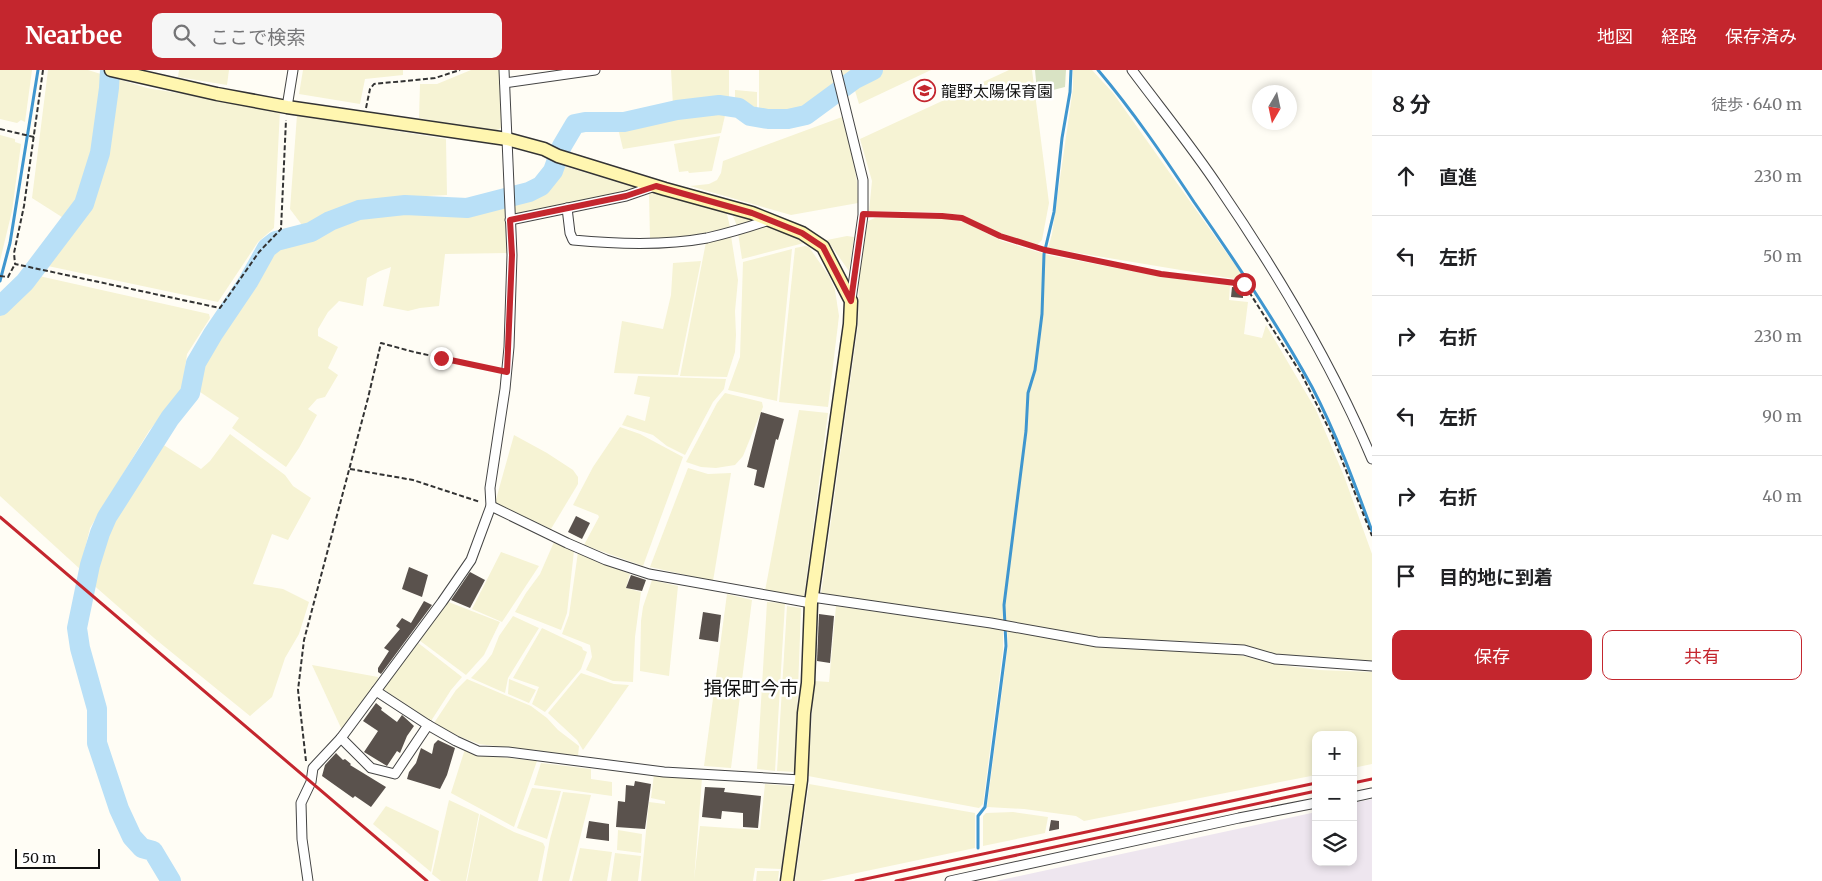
<!DOCTYPE html>
<html lang="ja">
<head>
<meta charset="utf-8">
<style>
  :root { --surface:#fff; --page:#f6f6f6; --text:#202124; --muted:#757577; --line:#e0e0e0; --accent:#c4262e }
  body { margin:0; font-family:Merriweather,"Noto Sans JP",serif; background:var(--page); color:var(--text) }
  .controls { position:absolute; right:15px; bottom:15px; display:grid; overflow:hidden; border-radius:10px; box-shadow:0 2px 8px #0003 }
  .controls button { width:45px; height:45px; display:grid; place-items:center; padding:0; border:0; border-bottom:1px solid var(--line); background:var(--surface); color:var(--text); font:25px sans-serif }
  .compass { position:absolute; left:1252px; top:15px; width:45px; height:45px; border-radius:50%; background:var(--surface); box-shadow:0 2px 8px #0003; rotate:189deg }
  .scale { position:absolute; left:15px; bottom:12px; width:85px; box-sizing:border-box; padding-left:5px; border:2px solid #111; border-top:0; font-size:14px; line-height:18px; white-space:nowrap; color:#111; -webkit-text-stroke:4px #fff; paint-order:stroke }
  .stop { position:absolute; width:15px; height:15px; margin:-11px; border:4px solid #c4262e; border-radius:50%; background:#fff }
  .stop.end { background:#c4262e; border-color:#fff; box-shadow:0 1px 5px #0008 }
  .list { margin:0; padding:0; list-style:none }
  h2 { display:flex; justify-content:space-between; align-items:center; height:65px; margin:0; padding:0 20px; font-size:21px }
  h2 small { font-size:16px; font-weight:400; color:var(--muted) }
  .list li { display:grid; grid-template-columns:32px 1fr auto; gap:15px; align-items:center; box-sizing:border-box; height:80px; padding:0 20px; border-top:1px solid var(--line) }
  .list b { display:block; font-size:19px; white-space:nowrap }
  .list em { font-size:16px; font-style:normal; color:var(--muted) }
  .actions { display:flex; gap:10px; padding:15px 20px }
  .actions a { flex:1; padding:11px 0; border:1px solid var(--accent); border-radius:10px; text-align:center; font-size:18px; color:var(--accent) }
  .actions .main { background:var(--accent); color:#fff }
  .icon { flex:none; width:28px; height:28px; fill:none; stroke:currentColor; stroke-width:2; stroke-linecap:round; stroke-linejoin:round }
  .map { position:relative; flex:none; width:1372px; height:811px; overflow:hidden }
  header { display:flex; align-items:center; gap:30px; box-sizing:border-box; height:70px; padding:0 25px; background:var(--accent); color:#fff }
  header strong { font-size:24px }
  nav { display:flex; gap:28px; margin-inline-start:auto; font-size:18px }
  .search { width:350px; height:45px; background:var(--page); display:flex; align-items:center; gap:12px; box-sizing:border-box; padding:0 18px; border-radius:10px; color:var(--muted); font-size:19px }
  main { display:flex }
  aside { flex:1; background:var(--surface) }
  .map>svg:first-child { display:block }
  .industrial { fill:#eee6ef }
  .farmland { fill:#f6f3d4 }
  .cemetery { fill:#d9e3c4 }
  .lines { fill:none; stroke-linecap:round; stroke-linejoin:round }
  .stream { stroke:#3f96cf; stroke-width:3 }
  .river { stroke:#b9e0f7; stroke-width:20 }
  .building { fill:#5a524d }
  .street-casing { stroke:#444; stroke-width:11 }
  .secondary-casing { stroke:#333; stroke-width:15 }
  .path { stroke:#333; stroke-width:2; stroke-dasharray:5 2.5; stroke-linecap:butt }
  .street { stroke:#fff; stroke-width:9 }
  .secondary { stroke:#fff6b0; stroke-width:12 }
  .rail { stroke:#c4262e; stroke-width:3 }
  .route { stroke:#c4262e; stroke-width:6 }
  .labels { text-anchor:middle; stroke-width:5; stroke-linejoin:round; paint-order:stroke }
  .poi-label { font-size:16px; fill:#111; stroke:#fff; text-anchor:start }
  .quarter-label { font-size:19px; fill:#111; stroke:#fff }
</style>
</head>
<body>
<header>
<strong>Nearbee</strong>
<div class="search"><svg class="icon" aria-label="search" viewBox="0 0 24 24"><circle cx="10" cy="10" r="6"/><path d="M15 15l6 6"/></svg>ここで検索</div>
<nav><a>地図</a><a>経路</a><a>保存済み</a></nav>
</header>
<main>
<div class="map">
<svg width="1372" height="811" viewBox="0 0 1372 811">
  <rect width="100%" height="100%" fill="#fffdf5"/>
  <path class="industrial" d="M1372,729V811H996L1316,742V792H1353V733Z"/>
  <g class="farmland">
    <path d="M0,0H32L25,52L21,50L17,53L0,49Z"/>
    <path d="M48,0H88L104,5L97,69L88,102L77,132L65,149L32,128Z"/>
    <path d="M179,0H229L227,15L178,7Z"/>
    <path d="M303,0H403V5L365,9L360,34L299,24Z"/>
    <path d="M471,0H500L502,57L495,62L419,48L420,14H437Z"/>
    <path d="M671,0H729V31L673,36Z"/>
    <path d="M759,0H830L834,17L808,37L793,43L775,45L759,43Z"/>
    <path d="M841,0H863L844,10Z"/>
    <path d="M883,0H931L859,34L853,14Z"/>
    <path d="M1009,0H1032L1049,133L1042,170L1037,175L994,161L960,145L936,142L869,141L872,111L860,69Z"/>
    <path d="M1073,0H1092L1113,23L1243,206L1241,210L1048,178L1052,164L1073,18Z"/>
    <path d="M115,8L147,18L280,40L274,158L258,172L218,232L43,195L87,138L109,68Z"/>
    <path d="M735,20L757,22V42L735,34Z"/>
    <path d="M717,38L726,41L721,63L623,79L617,54L677,42Z"/>
    <path d="M297,45L446,69L447,125L427,126L422,132L392,131L368,133L336,142L305,159L290,139Z"/>
    <path d="M842,47L851,76L857,112L858,133L791,145L690,116L709,114L717,110L721,103L723,91Z"/>
    <path d="M0,65L15,69V72L21,74L12,141L0,191Z"/>
    <path d="M720,66L712,101L689,103L688,101L679,102L674,74Z"/>
    <path d="M560,95L640,119L515,147L512,132L544,120L551,113Z"/>
    <path d="M655,121L727,144L730,157L696,165L650,169L649,124Z"/>
    <path d="M500,134L506,139L508,183L445,184L439,236L420,238L408,241L383,236L391,197L380,201L367,208L363,236L339,231L328,242L318,259V266L338,277L328,298L338,305L325,327L317,329L308,339L317,345L299,378L286,397L232,358L239,348L197,320V312L200,292L261,196L276,176L287,171L308,170L322,164L340,152L363,144L399,140L444,143L468,141Z"/>
    <path d="M733,146L757,151L737,156Z"/>
    <path d="M875,148L946,149L965,152L1002,171L1048,185L1163,207L1230,215L1229,230L1248,232L1244,264L1262,268L1266,255L1316,340L1344,406L1372,484V592L1285,587L1230,573L1100,568L1008,551L821,524L858,255L859,201L868,151Z"/>
    <path d="M771,155L804,173L742,189L738,163Z"/>
    <path d="M731,166L738,210L735,241L736,265L735,282L727,307L680,306L706,172Z"/>
    <path d="M847,166L854,167L849,201L827,170Z"/>
    <path d="M805,176L809,177L829,206L835,220L839,246L828,337L779,332L795,178Z"/>
    <path d="M792,179L777,331L728,320L740,287L743,192Z"/>
    <path d="M701,191L678,305L614,303L622,251L663,259L671,225L673,193Z"/>
    <path d="M39,206L209,244L210,248L187,284L182,320L149,361L90,458L80,499L0,426V245Z"/>
    <path d="M638,306L726,309L724,319L713,332L685,385L667,376L653,365L622,355L627,345L645,351L650,327L634,324Z"/>
    <path d="M725,323L762,332L763,337L743,386L735,395L716,398L701,397L686,392L717,333Z"/>
    <path d="M799,340L828,343L804,527L765,521Z"/>
    <path d="M620,357L640,364L683,387L643,496L584,475L599,447L598,445L573,435L593,397Z"/>
    <path d="M230,364L285,405L293,416L311,428L288,470L272,464L253,514L283,519L309,532L299,564L285,588L272,627L250,646L154,568L90,512L107,455L159,372L201,399L210,391Z"/>
    <path d="M514,365L547,383L573,400L578,407V414L551,459L495,433Z"/>
    <path d="M688,398L708,404L731,403L713,511L650,497Z"/>
    <path d="M554,472L574,481L567,543L561,560L515,542L526,523L540,504Z"/>
    <path d="M501,482L539,496L502,552L472,539Z"/>
    <path d="M578,482L630,504L626,518L641,522L635,567L633,612L613,611L586,600L592,587L590,575L562,564L569,545Z"/>
    <path d="M652,510L678,516L669,606L640,601L641,551L643,537Z"/>
    <path d="M727,524L752,530L731,698L704,696Z"/>
    <path d="M446,531L500,552L484,585L466,605L419,570Z"/>
    <path d="M767,532L785,533L775,701L757,699Z"/>
    <path d="M787,536L801,538L795,702L777,701Z"/>
    <path d="M836,536L1003,560V579L983,734L979,738L808,706L814,611L829,612Z"/>
    <path d="M513,546L539,558L508,608L505,623L471,608L486,592L492,584L499,566Z"/>
    <path d="M542,558L582,577L583,580L587,582L581,599L545,642L532,634L539,617L513,608Z"/>
    <path d="M1007,560L1097,577L1227,582L1281,595L1319,600L1372,602V694L1353,698V665H1316V705L1084,751L1076,746L1024,739L987,737L1008,575Z"/>
    <path d="M417,572L462,607L451,620L431,651L383,619Z"/>
    <path d="M312,595L378,607V613L342,660Z"/>
    <path d="M581,603L614,614L629,615L583,680L577,670L548,643Z"/>
    <path d="M467,609L531,636L547,648L558,660L579,676L578,686L479,674L458,666L434,653L456,620Z"/>
    <path d="M509,609L536,620L529,633L508,624Z"/>
    <path d="M465,679L473,684L537,691L514,757L451,723Z"/>
    <path d="M541,693L591,699V709L612,712V726L534,715Z"/>
    <path d="M654,704L668,707L702,708L694,810L700,756L760,760L765,714L792,716L781,799L755,798L753,811H641L649,732L665,734V731L651,728Z"/>
    <path d="M809,714L975,743V778L819,811H795Z"/>
    <path d="M532,718L561,721L547,769L517,758Z"/>
    <path d="M563,722L591,725L569,811H542L550,769Z"/>
    <path d="M449,730L479,744L466,811H441L432,804Z"/>
    <path d="M386,736L439,761L431,802L373,754Z"/>
    <path d="M1013,742L1048,747L1045,763L983,776V746L986,743Z"/>
    <path d="M480,744L514,762L543,773L545,777L538,811H467Z"/>
    <path d="M618,760L642,764L641,783L617,780Z"/>
    <path d="M580,778L612,782L607,811H572Z"/>
    <path d="M615,783L641,786L638,811H611Z"/>
    <path d="M757,801H779L778,811H756Z"/>
  </g>
  <path class="cemetery" d="M1035,0H1066L1065,17L1049,21L1037,22Z"/>
  <g class="lines">
    <g class="stream">
      <path d="M1098,0C1133,41 1164,87 1194,132C1236,192 1277,253 1312,317C1336,363 1354,412 1372,461"/>
      <path d="M0,211L10,173L38,0"/>
      <path d="M978,778V746L985,737L1006,576L1004,535L1026,361L1028,323L1035,300L1042,244L1044,184L1054,142L1062,68L1070,22L1071,0"/>
    </g>
    <g class="river">
      <path d="M0,236L25,212L84,134L100,83L109,18L110,0"/>
      <path d="M171,811L153,781L142,778L132,767L119,739L97,673V639L80,578L77,558L90,495L100,463L107,447L170,348L190,323L196,293L213,264L248,212L267,178L276,171L311,162L330,151L359,140L405,135L467,138L529,122L541,116L553,101L562,76L575,54L585,52H624L677,40L719,35L739,38L750,46L768,49H788L806,45L855,9L873,0"/>
    </g>
  </g>
  <g class="building">
    <path d="M1232,217L1243,218V228L1231,227Z"/>
    <path d="M761,342L784,349L778,370L776,369L764,418L754,415L757,400L747,397Z"/>
    <path d="M576,446L590,453L582,469L568,462Z"/>
    <path d="M409,497L428,505L422,527L402,519Z"/>
    <path d="M470,502L485,510L470,538L451,530Z"/>
    <path d="M631,505L646,510L642,521L626,518Z"/>
    <path d="M424,531L432,535L381,604L378,602V598L389,581L384,578L400,559L396,556L402,548L411,553Z"/>
    <path d="M703,542L721,545L718,572L699,569Z"/>
    <path d="M819,544L834,546L830,593L817,591Z"/>
    <path d="M376,633L382,638L381,640L397,652L402,645L414,656L407,666L400,683L397,681L387,696L364,682L378,661L363,651Z"/>
    <path d="M438,670L455,678L447,705L440,719L407,709L409,702L416,693L421,678L432,684L434,674Z"/>
    <path d="M336,683L343,690L345,689L351,694L350,695L386,717L371,737L355,726L353,728L322,706L325,695Z"/>
    <path d="M635,711L651,714L645,759L616,757L618,731L625,732L626,715L634,716Z"/>
    <path d="M705,717L725,718L724,722L761,726L758,758L743,757V743L722,741L721,749L702,747Z"/>
    <path d="M1051,750L1059,751V759L1049,761Z"/>
    <path d="M589,751L609,754V771L586,768Z"/>
  </g>
  <g class="lines">
    <defs>
      <g id="street">
        <path d="M836,0L863,110V145L851,230"/>
        <path d="M1132,0C1161,39 1193,78 1220,119C1278,204 1332,294 1372,389"/>
        <path d="M505,13L595,0"/>
        <path d="M287,37L293,0"/>
        <path d="M567,138L570,163L573,170C616,174 664,176 707,168C728,163 749,157 769,150"/>
        <path d="M510,150L626,126L655,116"/>
        <path d="M491,436L567,473L606,490L649,504L811,533"/>
        <path d="M812,527L991,553L1097,572L1244,580L1275,589L1372,596"/>
        <path d="M376,621L428,655L456,671L478,681L508,682L664,702L801,710"/>
        <path d="M341,668L371,698L395,704L428,655"/>
        <path d="M1353,727L1372,723"/>
        <path d="M308,811L302,769L301,733L311,712L313,698L341,668L442,532L471,490L491,436L490,418L505,319L509,277L512,185L504,0"/>
        <path d="M950,811L1239,748L1316,733"/>
      </g>
      <path id="secondary" d="M111,0L217,24L287,37L507,69L544,79L558,86L665,119L752,143L802,163L823,177L851,231L850,254L811,533L808,613L804,643L801,710L787,811"/>
    </defs>
    <use href="#street" class="street-casing"/>
    <use href="#secondary" class="secondary-casing"/>
    <g class="path">
      <path d="M43,0L24,136L14,183L15,194L220,238L259,182L281,159L286,50"/>
      <path d="M366,38L370,19L374,14L435,8L460,0"/>
      <path d="M0,59L34,67"/>
      <path d="M873,145L942,146L962,148L1000,167L1045,180L1161,203L1244,214L1302,305L1332,365L1372,466"/>
      <path d="M0,206L8,207L15,194"/>
      <path d="M350,399L413,410L480,432"/>
      <path d="M306,691L298,620L304,570L368,328L381,273L414,282L497,300"/>
    </g>
    <use href="#street" class="street"/>
    <use href="#secondary" class="secondary"/>
    <g class="rail">
      <path d="M0,447L427,811"/>
      <path d="M1353,713L1372,709"/>
      <path d="M856,811L1316,713"/>
      <path d="M896,811L1316,721"/>
    </g>
  </g>
  <g class="lines">
    <path class="route" d="M441,288L507,302L512,185L510,150L626,126L656,116L752,143L802,163L823,177L851,231L863,144L942,146L962,148L1000,166L1045,180L1161,204L1244,214"/>
  </g>
  <defs>
    <symbol id="school-ring" viewBox="-11 -11 22 22"><circle r="9.5" fill="#fff" stroke="#c4262e" stroke-width="1.5"/><path d="M0-5L7-2L0 1L-7-2ZM-4 1L0 2.5L4 1V4Q0 6-4 4Z" fill="#c4262e"/></symbol>
  </defs>
  <g fill-rule="evenodd">
    <use href="#school-ring" x="912" y="8" width="25" height="25"/>
  </g>
  <g class="labels">
    <g class="poi-label">
      <text x="941" y="27">龍野太陽保育園</text>
    </g>
    <g class="quarter-label">
      <text x="751" y="625">揖保町今市</text>
    </g>
  </g>
</svg>
<div class="controls">
<button>+</button>
<button>−</button>
<button><svg class="icon" aria-label="layers" viewBox="0 0 24 24"><path d="M12 4l9 5-9 5-9-5zM3 14l9 5 9-5"/></svg></button>
</div>
<svg class="compass" viewBox="-18 -18 36 36"><path d="M0-13l5 13h-10z" fill="#e53935"/><path d="M0 13l5-13h-10z" fill="#757577"/></svg>
<div class="scale">50 m</div>
<div class="stop" style="left:1244px;top:214px"></div>
<div class="stop end" style="left:441px;top:288px"></div>
</div>
<aside>
<h2>8 分<small>徒歩 · 640 m</small></h2>
<ul class="list">
<li><svg class="icon" aria-label="ahead" viewBox="0 0 24 24"><path d="M12 20V5M6 11l6-6 6 6"/></svg><div><b>直進</b></div><em>230 m</em></li>
<li><svg class="icon" aria-label="left" viewBox="0 0 24 24"><path d="M17 20v-9H6M10 6l-5 5 5 5"/></svg><div><b>左折</b></div><em>50 m</em></li>
<li><svg class="icon" aria-label="right" viewBox="0 0 24 24"><path d="M7 20v-9h11M14 6l5 5-5 5"/></svg><div><b>右折</b></div><em>230 m</em></li>
<li><svg class="icon" aria-label="left" viewBox="0 0 24 24"><path d="M17 20v-9H6M10 6l-5 5 5 5"/></svg><div><b>左折</b></div><em>90 m</em></li>
<li><svg class="icon" aria-label="right" viewBox="0 0 24 24"><path d="M7 20v-9h11M14 6l5 5-5 5"/></svg><div><b>右折</b></div><em>40 m</em></li>
<li><svg class="icon" aria-label="arrive" viewBox="0 0 24 24"><path d="M6 21V4h12l-3 4 3 4H6"/></svg><div><b>目的地に到着</b></div></li>
</ul>
<div class="actions"><a class="main">保存</a><a>共有</a></div>
</aside>
</main>
</body>
</html>
